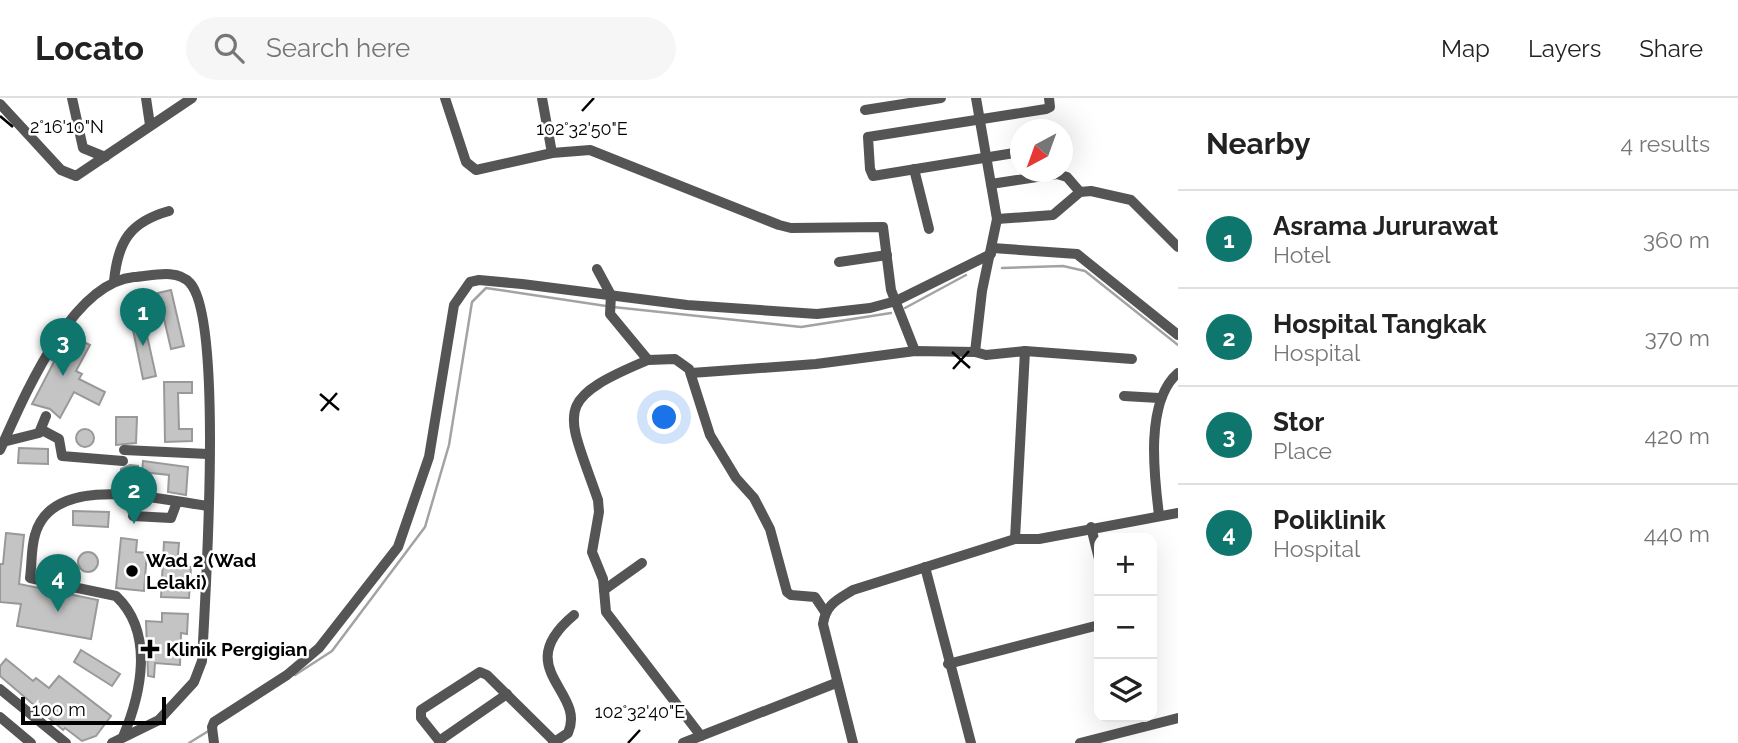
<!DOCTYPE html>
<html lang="en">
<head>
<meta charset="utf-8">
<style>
  :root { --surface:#fff; --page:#f6f6f6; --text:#222; --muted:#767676; --line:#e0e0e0; --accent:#0f766e }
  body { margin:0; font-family:Raleway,sans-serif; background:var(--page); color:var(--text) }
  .controls { position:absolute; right:21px; bottom:21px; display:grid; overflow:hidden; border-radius:14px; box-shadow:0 7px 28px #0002 }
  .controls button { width:63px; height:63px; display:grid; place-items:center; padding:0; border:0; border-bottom:2px solid var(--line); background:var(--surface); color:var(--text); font:35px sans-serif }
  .compass { position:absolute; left:1010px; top:21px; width:63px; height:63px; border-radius:50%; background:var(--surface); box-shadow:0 7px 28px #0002; rotate:221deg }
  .scale { position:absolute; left:21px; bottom:18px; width:145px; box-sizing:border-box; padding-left:7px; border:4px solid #000; border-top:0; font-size:19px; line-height:24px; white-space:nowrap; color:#000; -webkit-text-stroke:5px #fff; paint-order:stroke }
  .you { position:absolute; left:665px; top:320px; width:24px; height:24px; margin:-18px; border:5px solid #fff; border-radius:50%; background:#1a73e8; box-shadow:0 0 0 10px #1a73e833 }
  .badge { display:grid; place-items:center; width:46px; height:46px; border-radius:50%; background:var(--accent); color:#fff; font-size:23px; font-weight:700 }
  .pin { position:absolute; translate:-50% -58px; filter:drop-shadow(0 2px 4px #0008) }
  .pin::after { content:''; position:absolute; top:37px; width:24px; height:21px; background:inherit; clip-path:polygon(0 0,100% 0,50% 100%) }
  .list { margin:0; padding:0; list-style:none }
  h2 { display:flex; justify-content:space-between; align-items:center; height:91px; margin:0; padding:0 28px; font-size:30px }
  h2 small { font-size:23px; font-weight:400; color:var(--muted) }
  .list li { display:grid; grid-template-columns:46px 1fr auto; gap:21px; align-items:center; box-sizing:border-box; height:98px; padding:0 28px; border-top:2px solid var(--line) }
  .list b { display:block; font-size:26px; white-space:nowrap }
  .list p { margin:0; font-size:23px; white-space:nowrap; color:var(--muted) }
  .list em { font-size:23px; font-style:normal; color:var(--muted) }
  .icon { flex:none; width:38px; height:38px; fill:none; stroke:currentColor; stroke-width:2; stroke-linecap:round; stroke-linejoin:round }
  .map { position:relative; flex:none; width:1178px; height:645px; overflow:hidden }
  header { display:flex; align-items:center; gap:42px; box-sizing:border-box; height:98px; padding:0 35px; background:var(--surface); border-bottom:2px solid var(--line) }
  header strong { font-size:33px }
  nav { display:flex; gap:38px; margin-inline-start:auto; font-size:24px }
  .search { width:490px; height:63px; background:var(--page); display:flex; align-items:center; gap:18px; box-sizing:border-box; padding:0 24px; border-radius:38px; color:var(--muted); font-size:26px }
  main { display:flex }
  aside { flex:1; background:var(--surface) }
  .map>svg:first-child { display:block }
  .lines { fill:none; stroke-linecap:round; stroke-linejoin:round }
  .stream { stroke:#a3a3a3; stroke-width:2.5 }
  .building { fill:#c4c4c4; stroke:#999; stroke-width:2 }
  .minor { stroke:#555; stroke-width:10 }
  .ticks { fill:none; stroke:#000; stroke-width:2.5 }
  .poi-dot { fill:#000; stroke:#fff; stroke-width:2.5 }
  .labels { text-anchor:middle; stroke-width:5; stroke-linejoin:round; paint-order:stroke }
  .poi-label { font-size:19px; font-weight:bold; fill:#000; stroke:#fff; text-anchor:start }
  .ticks-label { font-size:18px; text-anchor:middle; fill:#000; stroke:#fff; stroke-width:5; stroke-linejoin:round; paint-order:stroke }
</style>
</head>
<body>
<header>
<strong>Locato</strong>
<div class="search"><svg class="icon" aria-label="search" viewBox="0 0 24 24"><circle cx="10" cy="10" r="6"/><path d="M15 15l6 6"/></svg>Search here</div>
<nav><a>Map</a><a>Layers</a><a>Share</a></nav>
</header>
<main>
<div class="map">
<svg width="1178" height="645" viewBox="0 0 1178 645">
  <rect width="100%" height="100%" fill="#fff"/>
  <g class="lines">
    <g class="stream">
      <path d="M1002,170L1063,168L1085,173L1178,247"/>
      <path d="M613,209L801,229L891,215"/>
      <path d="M905,210L966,177"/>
      <path d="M295,577L332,553L425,429L449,347L472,204L486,190L606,208"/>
      <path d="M189,645L210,632"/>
    </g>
  </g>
  <g class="building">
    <path d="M171,192L184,248L171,251L158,195Z"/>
    <path d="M142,215L156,278L143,281L130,217Z"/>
    <path d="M76,240L90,247L76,273L82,276L79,281L105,294L99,307L74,294L60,320L50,311L32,306L58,256L66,260Z"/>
    <path d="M164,284H192V295H178L179,331H192V343L165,344Z"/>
    <path d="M116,319H137L136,345L116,347Z"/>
    <circle cx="85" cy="340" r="9"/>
    <path d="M19,350L48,351V366L18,365Z"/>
    <path d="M143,363L188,369L186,397L168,394L169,377L142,374Z"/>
    <path d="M130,367L138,368L137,390L120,389L121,371Z"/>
    <path d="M73,413L109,414L108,429L73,427Z"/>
    <path d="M6,435L24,437L19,486L98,502L91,541L17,528L21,506L0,504V466H3Z"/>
    <path d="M121,440L137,442L136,454L147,455L144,493L116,490Z"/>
    <path d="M164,444L179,445L177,468L191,469L189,500L161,499Z"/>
    <circle cx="88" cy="464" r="10"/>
    <path d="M162,515L188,516L187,536L181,535L180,567L155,565L154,579L148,578L146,523L162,524Z"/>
    <path d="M81,552L120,576L112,588L74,564Z"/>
    <path d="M6,561L33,583L36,580L49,590L59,578L111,618L96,638L82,643L65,630L63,632L0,578V568Z"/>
  </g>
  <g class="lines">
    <g class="minor">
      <path d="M72,0L83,50L105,59"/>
      <path d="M146,0L150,27"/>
      <path d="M445,0L466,64L476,72L552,55L590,52L779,127L791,130L883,129L891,192L915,253"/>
      <path d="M542,0L552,55"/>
      <path d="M976,0L997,121L982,193L975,254L986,257L1025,253L1015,441"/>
      <path d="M0,6L61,72L76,78L192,0"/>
      <path d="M865,12L941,0"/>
      <path d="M1020,54L873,78L870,71L868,39L1046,11L1050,9L1049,0"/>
      <path d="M914,71L929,131"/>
      <path d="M991,86L1057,76L1067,79L1080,94"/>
      <path d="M997,121L1053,117L1080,94L1091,93L1131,102L1178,149"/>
      <path d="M992,150L1077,156L1178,237"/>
      <path d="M839,164L887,157"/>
      <path d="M597,171L611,197L610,216L648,262L675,261L689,271L710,337L736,380L754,400L770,431L787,494L791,497L815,499L825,514"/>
      <path d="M114,183C118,143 130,124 169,113"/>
      <path d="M1025,253L1132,261"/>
      <path d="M648,262C550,303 567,312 598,402L599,414L592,454L603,481L606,514L701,638"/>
      <path d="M691,275L816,266L915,253L975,254"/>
      <path d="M1124,298L1159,300"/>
      <path d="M42,332L59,341L62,358L123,363"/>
      <path d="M3,344L39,335L46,318"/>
      <path d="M0,352C24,299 71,185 134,179C151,178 177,170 190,185C224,222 205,500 202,563L194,584L159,622L112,645"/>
      <path d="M124,352L208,356"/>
      <path d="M1159,417C1154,377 1145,303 1178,275"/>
      <path d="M133,418L171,420L177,404"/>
      <path d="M1091,429L1099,461"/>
      <path d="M925,469L971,645"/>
      <path d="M604,492L642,465"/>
      <path d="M948,566L1099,527"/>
      <path d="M0,591L66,645"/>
      <path d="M0,619L31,645"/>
      <path d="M123,639C141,596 155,535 116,498L30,480C32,466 31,450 35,437C52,373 162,402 208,408"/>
      <path d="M439,643L507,596"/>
      <path d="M214,645L212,629L214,624L287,577L319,550L398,449L429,359L454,207L470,184L479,182L522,186L687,207L817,216L870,210L896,203L991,156"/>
      <path d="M441,645L421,620V612L480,574L487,577L556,645"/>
      <path d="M553,645L568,635C587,593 509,571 574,517"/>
      <path d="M683,645L836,585"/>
      <path d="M853,645L823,526C826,506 837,502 853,492L1015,441H1039L1178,415"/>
      <path d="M1080,645L1178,620"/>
    </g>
  </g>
  <path class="ticks" d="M582,13L594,0M0,18L13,29M952,254L970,270M953,271L969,253M320,296L339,312M321,313L337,295M628,645L640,632"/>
  <g class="poi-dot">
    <circle cx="132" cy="473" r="7"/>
    <path d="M146.5 540.5h7v7h7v7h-7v7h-7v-7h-7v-7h7z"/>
  </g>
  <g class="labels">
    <g class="poi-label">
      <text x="146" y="469">Wad 2 (Wad<tspan x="146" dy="22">Lelaki)</tspan></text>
      <text x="166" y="558">Klinik Pergigian</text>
    </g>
  </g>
  <g class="ticks-label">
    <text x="67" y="35">2°16'10"N</text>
    <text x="582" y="37">102°32'50"E</text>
    <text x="640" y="620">102°32'40"E</text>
  </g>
</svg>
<div class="controls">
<button>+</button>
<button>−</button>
<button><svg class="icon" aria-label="layers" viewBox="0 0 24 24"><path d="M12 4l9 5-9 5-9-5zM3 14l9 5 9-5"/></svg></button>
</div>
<svg class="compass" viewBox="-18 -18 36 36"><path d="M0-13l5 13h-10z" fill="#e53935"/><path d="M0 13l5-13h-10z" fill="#767676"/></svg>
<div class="scale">100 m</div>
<div class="you"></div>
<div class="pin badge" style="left:143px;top:248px">1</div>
<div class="pin badge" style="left:134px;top:426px">2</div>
<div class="pin badge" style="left:63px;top:278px">3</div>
<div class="pin badge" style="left:58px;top:514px">4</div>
</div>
<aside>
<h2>Nearby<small>4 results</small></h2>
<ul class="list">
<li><span class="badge">1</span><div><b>Asrama Jururawat</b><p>Hotel</p></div><em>360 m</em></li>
<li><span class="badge">2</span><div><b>Hospital Tangkak</b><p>Hospital</p></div><em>370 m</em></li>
<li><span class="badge">3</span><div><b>Stor</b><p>Place</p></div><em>420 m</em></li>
<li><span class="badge">4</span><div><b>Poliklinik</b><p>Hospital</p></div><em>440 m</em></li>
</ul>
</aside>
</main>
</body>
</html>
